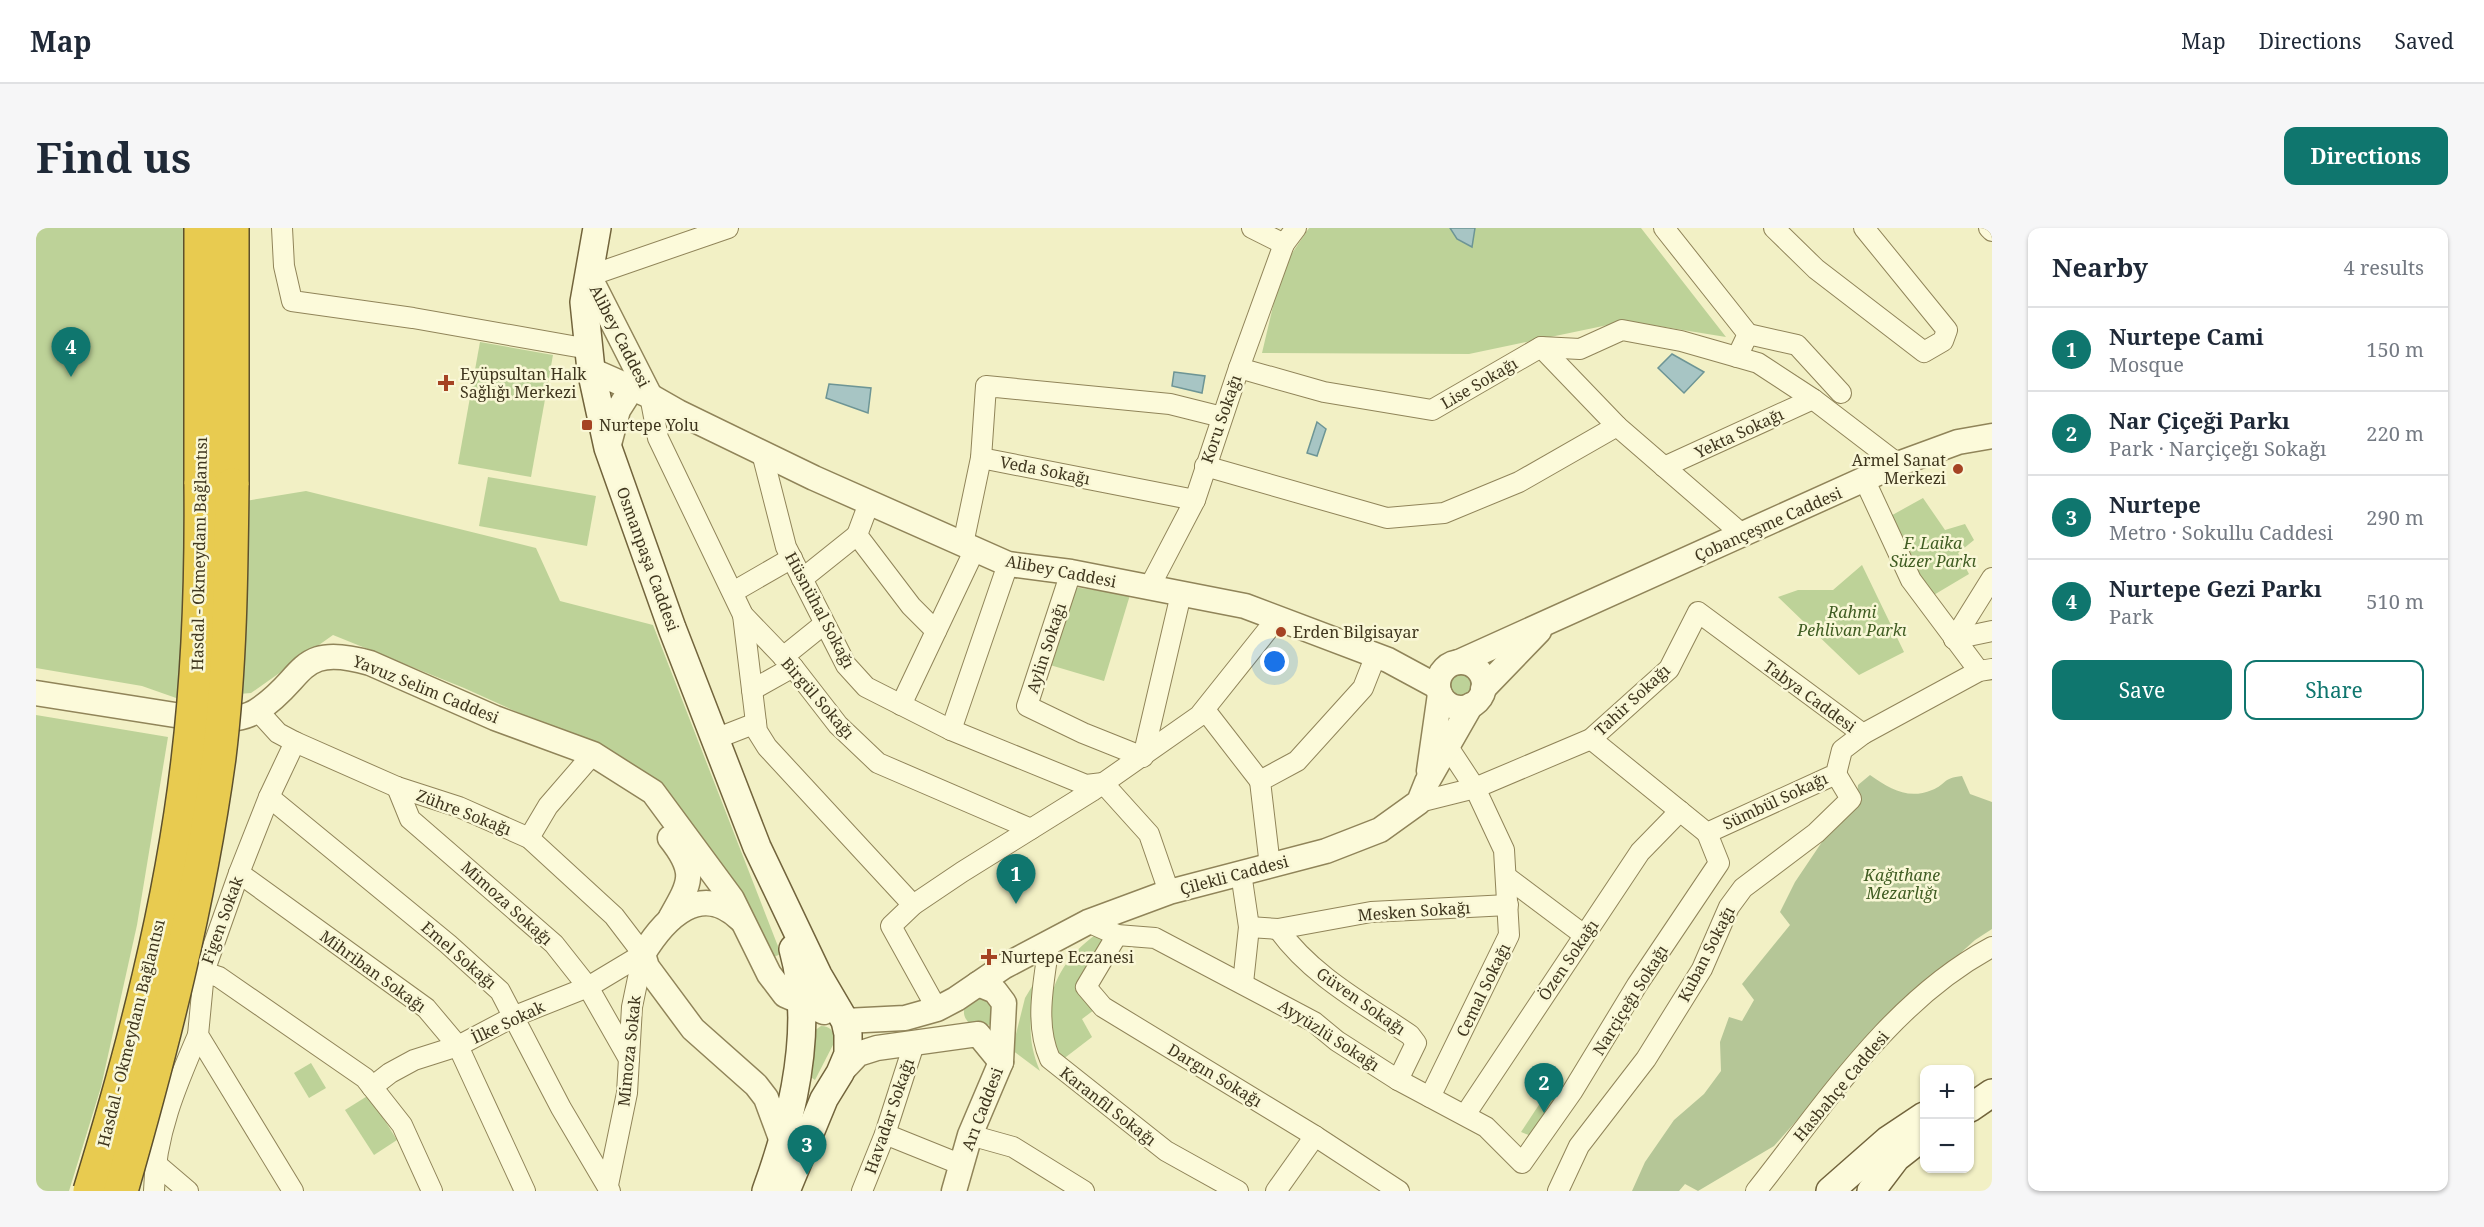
<!DOCTYPE html>
<html lang="en">
<head>
<meta charset="utf-8">
<style>
  :root { --surface:#fff; --page:#f6f6f7; --text:#1f2937; --muted:#747a83; --line:#e0e1e3; --accent:#0f766e }
  body { margin:0; font-family:"Noto Serif",serif; background:var(--page); color:var(--text) }
  .controls { position:absolute; right:18px; bottom:18px; display:grid; overflow:hidden; border-radius:12px; box-shadow:0 2px 4px #0004 }
  .controls button { width:54px; height:54px; display:grid; place-items:center; padding:0; border:0; border-bottom:2px solid var(--line); background:var(--surface); color:var(--text); font:30px sans-serif }
  .you { position:absolute; left:1239px; top:434px; width:21px; height:21px; margin:-15px; border:4px solid #fff; border-radius:50%; background:#1a73e8; box-shadow:0 0 0 9px #1a73e833 }
  .badge { display:grid; place-items:center; width:39px; height:39px; border-radius:50%; background:var(--accent); color:#fff; font-size:20px; font-weight:700 }
  .pin { position:absolute; translate:-50% -50px; filter:drop-shadow(0 2px 3px #0008) }
  .pin::after { content:''; position:absolute; top:32px; width:21px; height:18px; background:inherit; clip-path:polygon(0 0,100% 0,50% 100%) }
  .list { margin:0; padding:0; list-style:none }
  h2 { display:flex; justify-content:space-between; align-items:center; height:78px; margin:0; padding:0 24px; font-size:26px }
  h2 small { font-size:20px; font-weight:400; color:var(--muted) }
  .list li { display:grid; grid-template-columns:39px 1fr auto; gap:18px; align-items:center; box-sizing:border-box; height:84px; padding:0 24px; border-top:2px solid var(--line) }
  .list b { display:block; font-size:22px; white-space:nowrap }
  .list p { margin:0; font-size:20px; white-space:nowrap; color:var(--muted) }
  .list em { font-size:20px; font-style:normal; color:var(--muted) }
  .actions { display:flex; gap:12px; padding:18px 24px }
  .actions a { flex:1; padding:14px 0; border:2px solid var(--accent); border-radius:12px; text-align:center; font-size:21px; color:var(--accent) }
  .actions .main { background:var(--accent); color:#fff }
  .map { position:relative; flex:none; width:1956px; height:963px; overflow:hidden; border-radius:12px }
  header { display:flex; align-items:center; gap:36px; box-sizing:border-box; height:84px; padding:0 30px; background:var(--surface); border-bottom:2px solid var(--line) }
  header strong { font-size:28px }
  nav { display:flex; gap:33px; margin-inline-start:auto; font-size:21px }
  .intro { display:flex; align-items:center; justify-content:space-between; box-sizing:border-box; height:144px; padding:0 36px }
  h1 { margin:0; font-size:42px }
  .button { padding:15px 27px; border-radius:12px; background:var(--accent); color:#fff; font-size:21px; font-weight:700 }
  main { display:flex; gap:36px; padding:0 36px }
  aside { flex:1; background:var(--surface); border-radius:12px; box-shadow:0 2px 4px #0004 }
  .map>svg:first-child { display:block }
  .green { fill:#bdd298 }
  .cemetery { fill:#b5c697 }
  .water { fill:#a7c5c4; stroke:#6d9595; stroke-width:1.5 }
  .lines { fill:none; stroke-linecap:round; stroke-linejoin:round }
  .minor-casing { stroke:#908459; stroke-width:22 }
  .tertiary-casing { stroke:#908459; stroke-width:27 }
  .secondary-casing { stroke:#72643c; stroke-width:30 }
  .motorway-casing { stroke:#5d502d; stroke-width:36 }
  .minor { stroke:#fcfada; stroke-width:20 }
  .tertiary { stroke:#fcfada; stroke-width:24 }
  .secondary { stroke:#fcfada; stroke-width:27 }
  .motorway { stroke:#e8cb50; stroke-width:33 }
  .motorway-bridge-casing { stroke:#5d502d; stroke-width:36; stroke-linecap:butt }
  .motorway-bridge { stroke:#e8cb50; stroke-width:33 }
  .poi-dot { fill:#a54323; stroke:#f9f7d6; stroke-width:2 }
  .labels { text-anchor:middle; stroke-width:5; stroke-linejoin:round; paint-order:stroke }
  .street-label { font-size:16px; fill:#3f361e; stroke:#f9f7d6 }
  .poi-label { font-size:16px; fill:#3f361e; stroke:#f9f7d6; text-anchor:start }
  .park-label { font-size:16px; font-style:italic; fill:#405d23; stroke:#f9f7d6 }
</style>
</head>
<body>
<header>
<strong>Map</strong>
<nav><a>Map</a><a>Directions</a><a>Saved</a></nav>
</header>
<div class="intro"><h1>Find us</h1><a class="button">Directions</a></div>
<main>
<div class="map">
<svg width="1956" height="963" viewBox="0 0 1956 963">
  <rect width="100%" height="100%" fill="#f2f0c5"/>
  <g class="green">
    <path d="M0,0H150L149,283L270,263L500,320L524,373L617,397L745,726L730,732L697,660L598,537L428,460L297,407L215,465L143,471L106,458L0,440Z"/>
    <path d="M1273,0H1605L1690,109L1591,93L1433,126L1226,125L1246,40Z"/>
    <path d="M444,114L517,127L495,249L422,236Z"/>
    <path d="M452,249L560,268L551,318L443,298Z"/>
    <path d="M1887,270L1909,302L1929,296L1938,312L1922,325L1933,346L1891,371L1851,290Z"/>
    <path d="M1826,337L1868,424L1823,447L1742,369L1762,362H1797Z"/>
    <path d="M1037,359L1094,367L1068,453L1014,437Z"/>
    <circle cx="1426" cy="456" r="12"/>
    <path d="M0,487L132,509L101,697L65,859L33,963H0Z"/>
    <path d="M1065,703L1075,710L1048,754L1058,782L1046,791L1056,809L1026,832L1016,824C1016,809 1012,791 1014,777C1018,745 1039,720 1065,703Z"/>
    <path d="M1001,750C995,786 989,808 1004,843L976,822L989,770Z"/>
    <path d="M936,767L957,770L956,795L951,798L934,796C923,785 929,778 936,767Z"/>
    <path d="M785,798C794,798 797,803 800,811L779,852L769,845L778,803Z"/>
    <path d="M275,835L290,860L273,870L258,845Z"/>
    <path d="M1516,857L1532,866L1498,909L1485,904Z"/>
    <path d="M333,867L361,912L338,927L309,882Z"/>
  </g>
  <path class="cemetery" d="M1834,547C1854,561 1872,572 1896,562C1911,556 1906,550 1926,548L1934,566L1956,574V701L1939,712L1849,793L1738,918L1662,963L1649,956L1643,963H1596L1609,934L1638,892L1668,866L1685,843L1684,814L1693,789L1706,793L1718,772L1706,756L1754,697L1744,684L1759,654L1798,596L1820,576L1822,557Z"/>
  <g class="water">
    <path d="M1414,0H1439L1436,19L1421,11Z"/>
    <path d="M1636,126L1668,144L1648,165L1622,140Z"/>
    <path d="M1138,144L1169,148L1166,165L1136,158Z"/>
    <path d="M793,156L835,160L832,185L790,170Z"/>
    <path d="M1281,194L1290,201L1281,228L1271,225Z"/>
  </g>
  <g class="lines">
    <defs>
      <g id="minor">
        <path d="M246,0L248,38L256,73L377,90L553,121"/>
        <path d="M1216,0L1248,16L1260,0"/>
        <path d="M1628,0L1712,106"/>
        <path d="M1738,0L1780,41L1888,124L1907,113L1911,102L1828,0"/>
        <path d="M1953,0L1956,3"/>
        <path d="M553,48L692,0"/>
        <path d="M1505,119L1544,121L1586,102L1645,113L1722,135L1777,171L1862,236"/>
        <path d="M1701,129L1712,106L1761,117L1805,165"/>
        <path d="M1203,140L1288,164L1396,182L1505,119L1581,198"/>
        <path d="M614,168L622,210L707,387L757,439L802,497L842,535L995,601"/>
        <path d="M726,225L750,319L810,437L830,459L915,502L1050,557L1067,555L1113,606L1133,664"/>
        <path d="M945,230L950,158L1134,176L1186,189"/>
        <path d="M1169,238L1351,290L1408,285L1483,254L1581,198L1707,307"/>
        <path d="M1628,239L1777,171"/>
        <path d="M1829,253L1875,352L1943,443"/>
        <path d="M833,275L821,307L875,378L900,403"/>
        <path d="M927,316L945,230L1159,272"/>
        <path d="M1035,344L991,478L1047,505L1107,529L1145,366"/>
        <path d="M766,351L821,307"/>
        <path d="M1113,360L1159,272L1203,140L1248,16"/>
        <path d="M697,364L756,330"/>
        <path d="M707,387L721,503L731,519L877,677"/>
        <path d="M1918,411L1956,350"/>
        <path d="M1918,411L1956,403"/>
        <path d="M747,429L788,396"/>
        <path d="M716,462L757,439"/>
        <path d="M865,477L939,321"/>
        <path d="M1169,482L1224,553"/>
        <path d="M222,483L242,505L259,514L361,559L423,579L493,610L578,688L607,726"/>
        <path d="M915,502L972,336"/>
        <path d="M679,511L720,495"/>
        <path d="M1555,511L1671,605L1800,546L1806,522L1827,506"/>
        <path d="M361,559L374,591L518,716L552,759L593,831"/>
        <path d="M233,569L412,716L464,763L525,880L574,963"/>
        <path d="M1383,574L1439,560L1555,511L1633,441L1662,384L1827,506L1943,443L1956,441"/>
        <path d="M493,610L512,578L557,526"/>
        <path d="M1234,638L1224,553L1261,533L1327,460L1340,427"/>
        <path d="M203,645L390,780L422,818L489,963"/>
        <path d="M1205,645L1213,699L1207,755"/>
        <path d="M1472,650L1548,707"/>
        <path d="M1052,694L1081,707L1119,710L1278,794L1301,813L1362,852L1450,899L1486,935L1536,864L1601,757L1683,635L1671,605"/>
        <path d="M1213,699L1242,701L1335,684L1472,677"/>
        <path d="M1242,701C1276,748 1327,775 1374,807L1380,815L1362,852"/>
        <path d="M1081,707L1050,759L1067,779L1279,908L1363,963"/>
        <path d="M1013,716C1008,754 998,795 1014,831L1130,923L1202,963"/>
        <path d="M168,744L183,749L329,850L366,897L396,963"/>
        <path d="M901,781L855,698L877,677L926,644L1056,563L1163,488L1242,389"/>
        <path d="M336,859L354,845L378,832L422,818L479,788L552,759L607,726"/>
        <path d="M1394,869L1473,707L1468,622L1439,560L1412,519"/>
        <path d="M1429,887L1604,624L1644,583"/>
        <path d="M849,906L926,937"/>
        <path d="M934,907L977,919L1048,963"/>
        <path d="M118,934L152,963"/>
        <path d="M572,957L591,865L596,779L607,726"/>
        <path d="M118,963C119,907 140,858 162,807"/>
        <path d="M257,963L162,807L168,744L203,645L233,569L259,514"/>
        <path d="M826,963L849,906L879,813"/>
        <path d="M1240,963L1279,908"/>
        <path d="M1522,963L1543,918L1610,831L1666,741L1693,679L1707,660L1780,605L1815,571L1800,546"/>
        <path d="M1720,963C1789,876 1856,772 1956,719"/>
      </g>
      <g id="tertiary">
        <path d="M553,48L614,168"/>
        <path d="M555,142L614,168L642,184L778,250L972,336L1035,344L1209,378L1352,432L1402,459"/>
        <path d="M572,220L582,182L596,160"/>
        <path d="M1423,434L1862,236L1922,214L1956,208"/>
        <circle cx="1425" cy="457" r="23"/>
        <path d="M1447,461L1503,403"/>
        <path d="M0,465L177,493C192,491 209,491 222,482C271,450 260,414 334,435L459,490L557,526L617,564L696,671L733,746L749,767L788,784"/>
        <path d="M1393,543L1404,466"/>
        <path d="M634,610C661,644 655,654 635,689"/>
        <path d="M704,691C665,653 629,690 607,726L611,739L657,801L720,857L730,870L747,916"/>
        <path d="M809,793L869,790L901,781L920,771L967,739L1052,694L1133,664L1290,623L1344,602L1383,574L1391,554L1435,477"/>
        <path d="M804,845L822,826L841,820L942,806L965,834"/>
        <path d="M918,963L934,907L965,834L968,775L959,763L942,756"/>
      </g>
      <g id="secondary">
        <path d="M561,0L548,74L555,142L572,220L636,400L721,619L782,747L809,793L812,806V826L804,845L788,871L750,963"/>
        <path d="M1934,880L1956,865"/>
        <path d="M730,963C757,889 779,799 757,721"/>
        <path d="M1794,963L1852,912L1888,888"/>
        <path d="M1835,963L1860,930L1888,908"/>
      </g>
      <g id="motorway">
        <path d="M196,0V257"/>
        <path d="M165,256V0"/>
      </g>
    </defs>
    <use href="#minor" class="minor-casing"/>
    <use href="#tertiary" class="tertiary-casing"/>
    <use href="#secondary" class="secondary-casing"/>
    <use href="#motorway" class="motorway-casing"/>
    <use href="#minor" class="minor"/>
    <use href="#tertiary" class="tertiary"/>
    <use href="#secondary" class="secondary"/>
    <use href="#motorway" class="motorway"/>
    <defs>
      <g id="motorway-bridge">
        <path d="M54,963C97,823 135,678 152,533C163,441 166,349 165,256"/>
        <path d="M85,963C126,820 163,676 183,529C194,439 195,348 196,257"/>
      </g>
    </defs>
    <use href="#motorway-bridge" class="motorway-bridge-casing"/>
    <use href="#motorway-bridge" class="motorway-bridge"/>
  </g>
  <g class="poi-dot">
    <path d="M407 146h6v6h6v6h-6v6h-6v-6h-6v-6h6z"/>
    <rect x="545" y="191" width="12" height="12" rx="3"/>
    <circle cx="1922" cy="241" r="6"/>
    <circle cx="1245" cy="404" r="6"/>
    <path d="M950 720h6v6h6v6h-6v6h-6v-6h-6v-6h6z"/>
  </g>
  <g class="labels">
    <g class="street-label">
      <text transform="translate(584 108) rotate(63)" y="6">Alibey Caddesi</text>
      <text transform="translate(1443 155) rotate(-30)" y="6">Lise Sokağı</text>
      <text transform="translate(1185 191) rotate(-71)" y="6">Koru Sokağı</text>
      <text transform="translate(1703 205) rotate(-25)" y="6">Yekta Sokağı</text>
      <text transform="translate(1009 242) rotate(11)" y="6">Veda Sokağı</text>
      <text transform="translate(1732 296) rotate(-24)" y="6">Çobançeşme Caddesi</text>
      <text transform="translate(163 326) rotate(-89)" y="6">Hasdal - Okmeydanı Bağlantısı</text>
      <text transform="translate(612 331) rotate(70)" y="6">Osmanpaşa Caddesi</text>
      <text transform="translate(1025 343) rotate(11)" y="6">Alibey Caddesi</text>
      <text transform="translate(784 382) rotate(62)" y="6">Hüsnühal Sokağı</text>
      <text transform="translate(1010 420) rotate(-72)" y="6">Aylin Sokağı</text>
      <text transform="translate(390 461) rotate(22)" y="6">Yavuz Selim Caddesi</text>
      <text transform="translate(1774 468) rotate(36)" y="6">Tabya Caddesi</text>
      <text transform="translate(782 470) rotate(49)" y="6">Birgül Sokağı</text>
      <text transform="translate(1596 472) rotate(-43)" y="6">Tahir Sokağı</text>
      <text transform="translate(1739 573) rotate(-25)" y="6">Sümbül Sokağı</text>
      <text transform="translate(428 584) rotate(21)" y="6">Zühre Sokağı</text>
      <text transform="translate(1198 647) rotate(-15)" y="6">Çilekli Caddesi</text>
      <text transform="translate(471 675) rotate(42)" y="6">Mimoza Sokağı</text>
      <text transform="translate(1378 683) rotate(-4)" y="6">Mesken Sokağı</text>
      <text transform="translate(186 692) rotate(-70)" y="6">Figen Sokak</text>
      <text transform="translate(1670 726) rotate(-63)" y="6">Kuban Sokağı</text>
      <text transform="translate(423 727) rotate(41)" y="6">Emel Sokağı</text>
      <text transform="translate(1532 732) rotate(-56)" y="6">Özen Sokağı</text>
      <text transform="translate(337 743) rotate(36)" y="6">Mihriban Sokağı</text>
      <text transform="translate(1447 762) rotate(-64)" y="6">Cemal Sokağı</text>
      <text transform="translate(1594 772) rotate(-58)" y="6">Narçiçeğı Sokağı</text>
      <text transform="translate(1325 773) rotate(35)" y="6">Güven Sokağı</text>
      <text transform="translate(472 794) rotate(-25)" y="6">İlke Sokak</text>
      <text transform="translate(95 805) rotate(-76)" y="6">Hasdal - Okmeydanı Bağlantısı</text>
      <text transform="translate(1293 807) rotate(33)" y="6">Ayyüzlü Sokağı</text>
      <text transform="translate(593 823) rotate(-84)" y="6">Mimoza Sokak</text>
      <text transform="translate(1179 847) rotate(31)" y="6">Dargın Sokağı</text>
      <text transform="translate(1805 858) rotate(-50)" y="6">Hasbahçe Caddesi</text>
      <text transform="translate(1072 878) rotate(38)" y="6">Karanfil Sokağı</text>
      <text transform="translate(946 881) rotate(-69)" y="6">Arı Caddesi</text>
      <text transform="translate(853 888) rotate(-71)" y="6">Havadar Sokağı</text>
    </g>
    <g class="poi-label">
      <text x="424" y="152">Eyüpsultan Halk<tspan x="424" dy="18">Sağlığı Merkezi</tspan></text>
      <text x="563" y="203">Nurtepe Yolu</text>
      <text x="1910" y="238" text-anchor="end">Armel Sanat<tspan x="1910" dy="18">Merkezi</tspan></text>
      <text x="1257" y="410">Erden Bilgisayar</text>
      <text x="965" y="735">Nurtepe Eczanesi</text>
    </g>
    <g class="park-label">
      <text x="1897" y="321">F. Laika<tspan x="1897" dy="18">Süzer Parkı</tspan></text>
      <text x="1816" y="390">Rahmi<tspan x="1816" dy="18">Pehlivan Parkı</tspan></text>
      <text x="1866" y="653">Kağıthane<tspan x="1866" dy="18">Mezarlığı</tspan></text>
    </g>
  </g>
</svg>
<div class="controls">
<button>+</button>
<button>−</button>
</div>
<div class="you"></div>
<div class="pin badge" style="left:980px;top:676px">1</div>
<div class="pin badge" style="left:1508px;top:885px">2</div>
<div class="pin badge" style="left:771px;top:947px">3</div>
<div class="pin badge" style="left:35px;top:149px">4</div>
</div>
<aside>
<h2>Nearby<small>4 results</small></h2>
<ul class="list">
<li><span class="badge">1</span><div><b>Nurtepe Cami</b><p>Mosque</p></div><em>150 m</em></li>
<li><span class="badge">2</span><div><b>Nar Çiçeği Parkı</b><p>Park · Narçiçeğı Sokağı</p></div><em>220 m</em></li>
<li><span class="badge">3</span><div><b>Nurtepe</b><p>Metro · Sokullu Caddesi</p></div><em>290 m</em></li>
<li><span class="badge">4</span><div><b>Nurtepe Gezi Parkı</b><p>Park</p></div><em>510 m</em></li>
</ul>
<div class="actions"><a class="main">Save</a><a>Share</a></div>
</aside>
</main>
</body>
</html>
